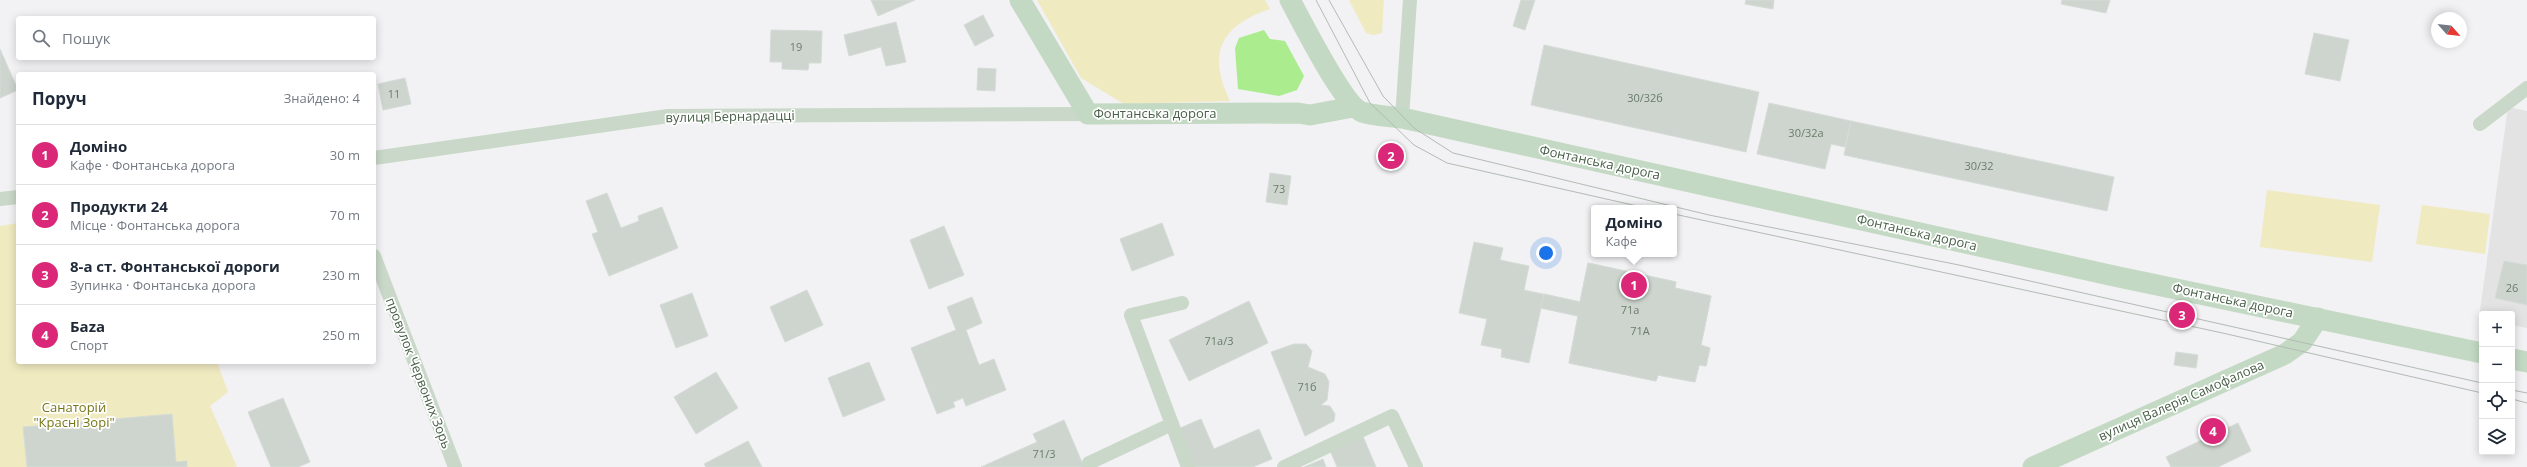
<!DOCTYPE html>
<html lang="uk">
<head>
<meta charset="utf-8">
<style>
  :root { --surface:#fff; --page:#f6f6f7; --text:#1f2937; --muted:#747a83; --line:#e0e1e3; --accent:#db2777 }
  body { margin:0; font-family:"Open Sans",sans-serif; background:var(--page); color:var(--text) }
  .controls { position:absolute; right:12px; bottom:12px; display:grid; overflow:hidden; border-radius:4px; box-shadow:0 2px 10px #0003 }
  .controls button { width:36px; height:36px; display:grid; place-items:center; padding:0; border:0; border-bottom:1px solid var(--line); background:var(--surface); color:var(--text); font:20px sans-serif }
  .compass { position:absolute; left:2431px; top:12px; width:36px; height:36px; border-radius:50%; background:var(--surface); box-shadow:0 2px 10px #0003; rotate:117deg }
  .you { position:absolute; left:1546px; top:253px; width:14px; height:14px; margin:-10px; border:3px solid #fff; border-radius:50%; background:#1a73e8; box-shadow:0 0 0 6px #1a73e833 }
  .badge { display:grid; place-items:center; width:26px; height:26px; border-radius:50%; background:var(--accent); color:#fff; font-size:13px; font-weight:700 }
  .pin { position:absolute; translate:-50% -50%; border:2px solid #fff; box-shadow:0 1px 4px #0006 }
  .popup { position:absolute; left:1591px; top:205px; width:86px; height:52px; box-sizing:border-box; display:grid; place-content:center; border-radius:4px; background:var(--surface); filter:drop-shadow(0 1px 3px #0005); font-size:13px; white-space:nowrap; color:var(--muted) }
  .popup b { font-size:15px; color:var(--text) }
  .popup::after { content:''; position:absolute; left:50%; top:100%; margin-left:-8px; border:8px solid transparent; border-top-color:var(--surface) }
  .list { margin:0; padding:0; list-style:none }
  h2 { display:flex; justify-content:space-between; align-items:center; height:52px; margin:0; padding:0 16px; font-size:17px }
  h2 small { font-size:13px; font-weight:400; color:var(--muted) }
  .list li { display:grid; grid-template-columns:26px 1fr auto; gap:12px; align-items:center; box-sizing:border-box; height:60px; padding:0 16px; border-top:1px solid var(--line) }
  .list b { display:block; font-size:15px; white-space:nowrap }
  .list p { margin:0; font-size:13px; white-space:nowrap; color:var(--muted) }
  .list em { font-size:13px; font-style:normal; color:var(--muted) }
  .icon { flex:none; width:22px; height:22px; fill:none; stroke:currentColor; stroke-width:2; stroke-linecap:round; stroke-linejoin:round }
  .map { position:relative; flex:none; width:2527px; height:467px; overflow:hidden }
  .search { position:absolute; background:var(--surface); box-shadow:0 2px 10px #0003; left:16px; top:16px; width:360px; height:44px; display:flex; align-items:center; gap:10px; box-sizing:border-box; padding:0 14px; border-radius:4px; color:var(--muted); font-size:15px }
  .panel { position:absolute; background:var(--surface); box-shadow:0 2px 10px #0003; left:16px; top:72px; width:360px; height:292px; border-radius:4px }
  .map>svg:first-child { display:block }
  .education { fill:#e3e3e4 }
  .green { fill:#f0eac1 }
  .water { fill:#aaec8e }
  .building { fill:#ced5cf; stroke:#d5dcd7 }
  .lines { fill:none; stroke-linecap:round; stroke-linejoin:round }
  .street { stroke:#c9d8c8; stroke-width:14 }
  .secondary { stroke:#c4d9c4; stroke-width:21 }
  .tram { stroke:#b3bbb4; stroke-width:1 }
  .labels { text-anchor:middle; stroke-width:3.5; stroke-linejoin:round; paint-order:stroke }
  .number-label { font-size:11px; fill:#6a7c6a }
  .street-label { font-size:13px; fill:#495f49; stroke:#fff }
  .park-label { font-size:13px; fill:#767617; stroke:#fff }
</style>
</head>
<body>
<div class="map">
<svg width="2527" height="467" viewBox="0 0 2527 467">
  <rect width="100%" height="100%" fill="#f2f1f3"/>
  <path class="education" d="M2508,107L2527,111V328L2512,325V314H2482V319L2479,318Z"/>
  <g class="green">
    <path d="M1037,0H1265L1270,9C1220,26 1207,53 1230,101L1124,104L1081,78Z"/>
    <path d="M1349,0H1384L1382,33L1373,35L1366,33Z"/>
    <path d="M2267,190L2380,205L2372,262L2260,247Z"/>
    <path d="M2422,205L2490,214L2485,254L2416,244Z"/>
    <path d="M18,223V362H217L228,392L210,406L237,467H0V226Z"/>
  </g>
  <path class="water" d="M1264,30L1270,39L1285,41L1304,76L1297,90L1279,96L1238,89L1235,48L1239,38Z"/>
  <g class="building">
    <path d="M871,0H915L878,16Z"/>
    <path d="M1521,0H1535L1525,30L1513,26Z"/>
    <path d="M1746,0H1774L1773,9L1745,4Z"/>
    <path d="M2062,0H2110L2106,13L2061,4Z"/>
    <path d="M983,15L994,36L975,46L964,25Z"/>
    <path d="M896,22L906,62L886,66L881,47L849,56L844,35Z"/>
    <path d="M771,30L822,31L821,63H809L808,70L782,69V62H770Z"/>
    <path d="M2314,33L2349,40L2340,81L2305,74Z"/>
    <path d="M1544,45L1759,92L1746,152L1531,105Z"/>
    <path d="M0,49L18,90L0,98Z"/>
    <path d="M978,68L996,69L995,91L977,90Z"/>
    <path d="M405,78L411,104L383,110L378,84Z"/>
    <path d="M1769,103L1851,121L1845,147L1831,144L1825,169L1757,154Z"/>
    <path d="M1851,121L2114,177L2107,211L1844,155Z"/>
    <path d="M1380,150L1403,151L1402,163L1380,162Z"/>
    <path d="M1270,173L1291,176L1287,205L1266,202Z"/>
    <path d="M607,193L621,228L639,221L638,216L662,207L678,248L609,276L592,234L598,232L586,201Z"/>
    <path d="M1162,223L1174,255L1132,271L1120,239Z"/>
    <path d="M944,226L964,275L929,289L910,240Z"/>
    <path d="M1474,242L1503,248L1500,260L1529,266L1524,290L1580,302L1588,263L1676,282L1675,288L1711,296L1701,345L1710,348L1706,366L1699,365L1695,382L1658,375L1656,381L1569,363L1578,316L1541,308L1529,363L1501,357L1502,349L1481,345L1487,319L1459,313Z"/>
    <path d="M2504,261L2527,265V305L2495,298Z"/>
    <path d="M1588,263L1676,282L1675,288L1711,296L1701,345L1710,348L1706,366L1699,365L1695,382L1658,375L1656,381L1569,363L1578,316L1541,308L1544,294L1580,302Z"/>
    <path d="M807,290L823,325L785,342L770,307Z"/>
    <path d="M692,293L708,336L676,348L660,305Z"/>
    <path d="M972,297L982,323L966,330L979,365L994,359L1006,390L966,406L963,398L953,402L955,407L937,414L911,348L956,330L947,307Z"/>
    <path d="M1249,301L1268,343L1189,381L1169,340Z"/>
    <path d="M1294,344H1306L1312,351L1308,367L1325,374L1329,382L1327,400L1321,405L1330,406L1335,414L1334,421L1305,436L1271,352Z"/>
    <path d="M2176,352L2198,355L2196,368L2174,365Z"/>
    <path d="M869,362L885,400L843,417L828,378Z"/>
    <path d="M716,372L738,408L696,434L674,397Z"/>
    <path d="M283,398L310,462L298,467H271L248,412Z"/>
    <path d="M172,414L176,462L187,461V467H27L23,427Z"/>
    <path d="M1201,419L1214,449L1259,429L1272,459L1253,467H1194L1178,429Z"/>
    <path d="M1064,420L1084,467H981L1037,442L1033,434Z"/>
    <path d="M2238,423L2251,451L2218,467H2171L2166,457Z"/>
    <path d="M1362,434L1376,467H1337L1329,448Z"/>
    <path d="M748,441L762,467H706L704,464Z"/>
    <path d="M1323,459L1326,467H1304Z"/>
  </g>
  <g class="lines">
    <g class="street">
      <path d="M1402,118L1410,0"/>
      <path d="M2480,124L2527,88"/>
      <path d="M374,158L668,116L1088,114"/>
      <path d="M0,199L18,197"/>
      <path d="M374,256L455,467"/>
      <path d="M1182,303L1131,315L1188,467"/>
      <path d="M1089,463L1172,424"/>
      <path d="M1284,467L1392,416L1416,467"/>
    </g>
    <g class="secondary">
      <path d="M1020,0L1088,114L1298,113L1310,115L1353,107"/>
      <path d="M1290,0C1301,20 1344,106 1362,112C1374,116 1389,116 1402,118L2114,276L2482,353"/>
      <path d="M2512,359L2527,362"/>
      <path d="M2033,467L2285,354L2302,342L2318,318"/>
    </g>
    <g class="tram">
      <path d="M1316,0L1370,103L1414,145L1447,163L1646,208"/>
      <path d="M1329,0L1383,96L1414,128L1453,153L1709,215L1959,265L2482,383"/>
      <path d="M1674,214L2227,334L2482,393"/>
      <path d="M2512,390L2527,393"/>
      <path d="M2512,399L2527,403"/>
    </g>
  </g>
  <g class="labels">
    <g class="number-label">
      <text x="796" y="51">19</text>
      <text x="394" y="98">11</text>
      <text x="1645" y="102">30/32б</text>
      <text x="1806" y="137">30/32а</text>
      <text x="1979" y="170">30/32</text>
      <text x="1279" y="193">73</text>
      <text x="2512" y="292">26</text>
      <text x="1630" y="314">71а</text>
      <text x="1640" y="335">71А</text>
      <text x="1219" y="345">71а/3</text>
      <text x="1307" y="391">71б</text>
      <text x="1044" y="458">71/3</text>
    </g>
    <g class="street-label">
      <text x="1155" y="118">Фонтанська дорога</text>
      <text transform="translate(730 116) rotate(-1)" y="5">вулиця Бернардацці</text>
      <text transform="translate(1600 162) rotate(12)" y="5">Фонтанська дорога</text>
      <text transform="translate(1917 232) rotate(13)" y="5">Фонтанська дорога</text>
      <text transform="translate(2233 300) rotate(12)" y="5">Фонтанська дорога</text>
      <text transform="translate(419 373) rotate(69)" y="5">провулок Червоних Зорь</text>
      <text transform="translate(2181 400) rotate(-24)" y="5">вулиця Валерія Самофалова</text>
    </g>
    <g class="park-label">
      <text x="74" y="412">Санаторій<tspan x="74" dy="15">"Красні Зорі"</tspan></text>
    </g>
  </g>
</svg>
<div class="controls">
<button>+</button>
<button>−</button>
<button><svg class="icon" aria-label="locate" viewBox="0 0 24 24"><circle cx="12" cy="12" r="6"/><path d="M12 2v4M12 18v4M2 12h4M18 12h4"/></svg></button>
<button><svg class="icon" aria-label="layers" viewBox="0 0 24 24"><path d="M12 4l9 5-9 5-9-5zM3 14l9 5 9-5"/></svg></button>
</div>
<svg class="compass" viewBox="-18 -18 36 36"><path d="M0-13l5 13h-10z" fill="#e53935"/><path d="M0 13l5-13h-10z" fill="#747a83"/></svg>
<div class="you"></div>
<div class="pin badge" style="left:1634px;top:285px">1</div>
<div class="popup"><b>Доміно</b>Кафе</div>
<div class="pin badge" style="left:1391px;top:156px">2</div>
<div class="pin badge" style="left:2182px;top:315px">3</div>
<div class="pin badge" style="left:2213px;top:431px">4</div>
<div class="search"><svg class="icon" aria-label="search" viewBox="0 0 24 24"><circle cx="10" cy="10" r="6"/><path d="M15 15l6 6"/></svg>Пошук</div>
<section class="panel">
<h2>Поруч<small>Знайдено: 4</small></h2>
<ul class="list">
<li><span class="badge">1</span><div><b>Доміно</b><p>Кафе · Фонтанська дорога</p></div><em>30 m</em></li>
<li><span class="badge">2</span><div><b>Продукти 24</b><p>Місце · Фонтанська дорога</p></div><em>70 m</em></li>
<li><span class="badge">3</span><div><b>8-а ст. Фонтанської дороги</b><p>Зупинка · Фонтанська дорога</p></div><em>230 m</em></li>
<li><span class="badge">4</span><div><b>Баzа</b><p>Спорт</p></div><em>250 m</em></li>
</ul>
</section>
</div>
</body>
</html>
